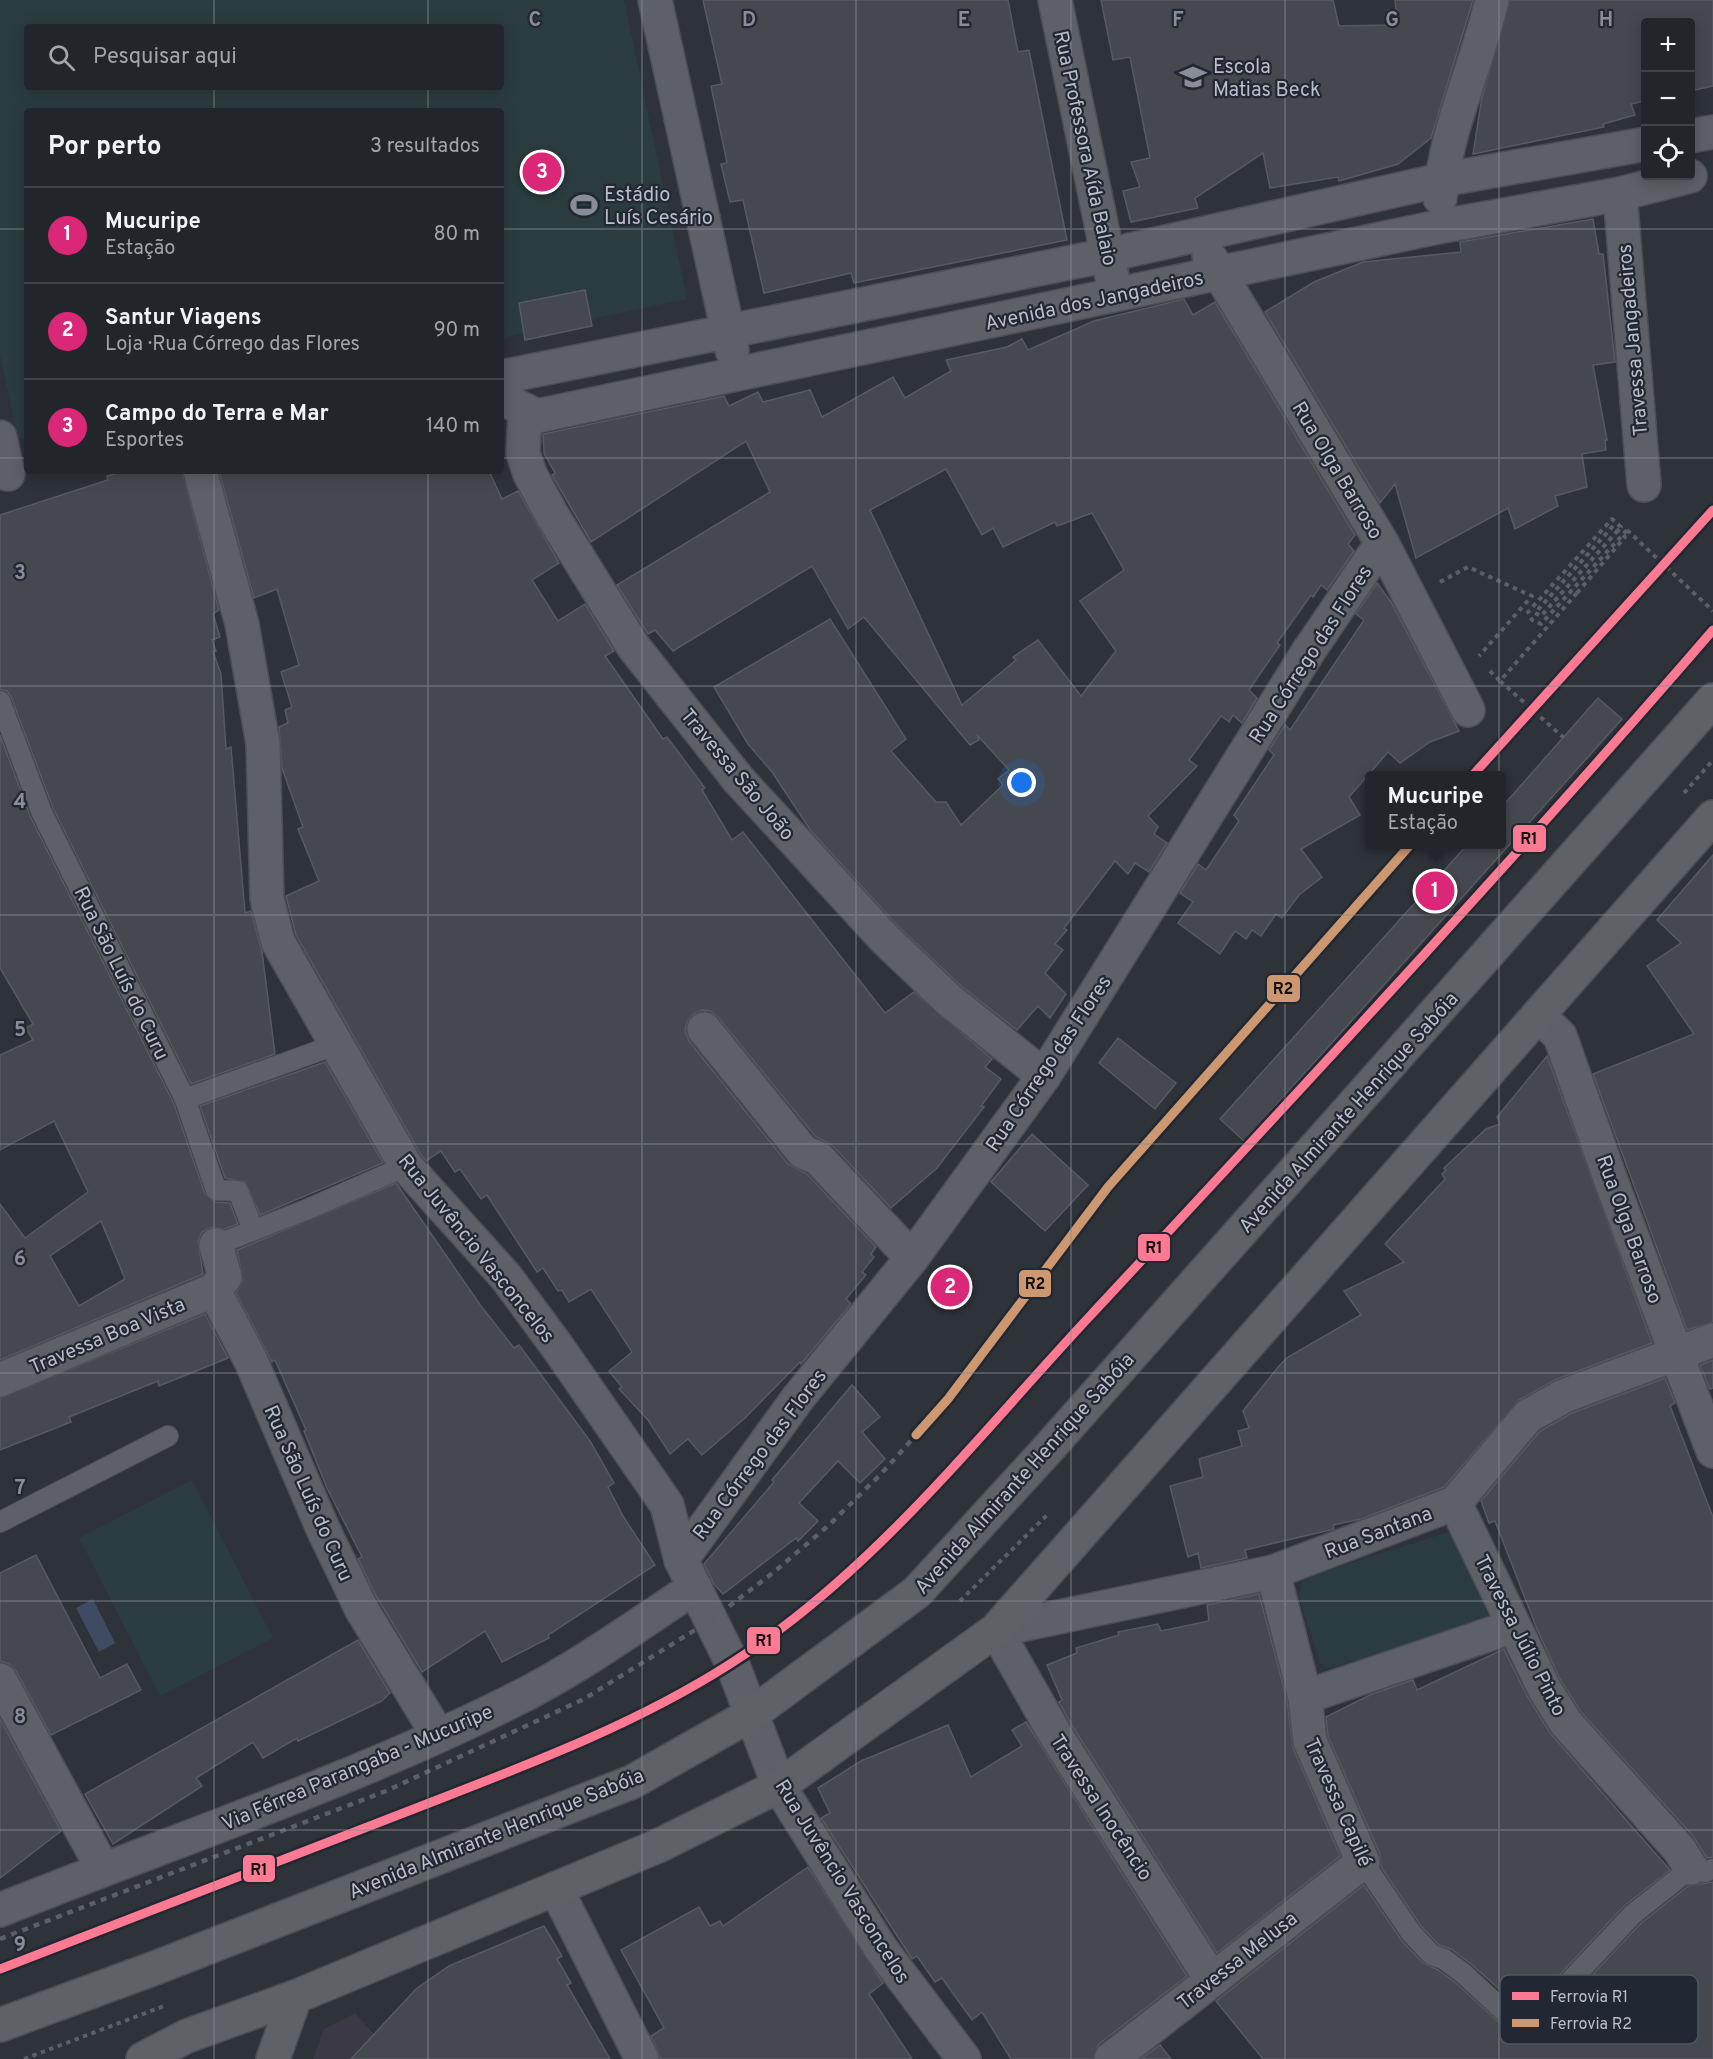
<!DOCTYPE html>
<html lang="pt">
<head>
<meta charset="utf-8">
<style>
  :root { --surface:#22262b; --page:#2e3237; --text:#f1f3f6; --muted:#a2a5a9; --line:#3f4347; --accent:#db2777 }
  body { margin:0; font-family:Overpass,sans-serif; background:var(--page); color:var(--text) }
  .controls { position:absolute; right:18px; top:18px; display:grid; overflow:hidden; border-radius:6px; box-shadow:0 3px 15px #0003 }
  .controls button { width:54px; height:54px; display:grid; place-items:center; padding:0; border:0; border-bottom:2px solid var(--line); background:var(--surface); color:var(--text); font:30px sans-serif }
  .you { position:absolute; left:1022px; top:783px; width:21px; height:21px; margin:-15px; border:4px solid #fff; border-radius:50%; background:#1a73e8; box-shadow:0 0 0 9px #1a73e833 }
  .badge { display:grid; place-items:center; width:39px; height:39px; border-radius:50%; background:var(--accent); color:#fff; font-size:20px; font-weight:700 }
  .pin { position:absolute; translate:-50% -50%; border:3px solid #fff; box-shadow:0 2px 6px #0006 }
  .popup { position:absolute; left:1365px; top:771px; width:141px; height:78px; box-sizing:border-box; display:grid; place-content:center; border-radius:6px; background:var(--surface); filter:drop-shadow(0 2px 4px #0005); font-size:20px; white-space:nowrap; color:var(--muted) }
  .popup b { font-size:22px; color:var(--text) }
  .popup::after { content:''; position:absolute; left:50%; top:100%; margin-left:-12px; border:12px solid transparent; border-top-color:var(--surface) }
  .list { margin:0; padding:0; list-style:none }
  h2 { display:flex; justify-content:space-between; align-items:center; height:78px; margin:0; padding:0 24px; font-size:26px }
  h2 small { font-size:20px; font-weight:400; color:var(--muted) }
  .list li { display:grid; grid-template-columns:39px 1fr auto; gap:18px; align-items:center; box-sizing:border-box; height:96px; padding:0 24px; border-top:2px solid var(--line) }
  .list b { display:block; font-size:22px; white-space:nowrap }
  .list p { margin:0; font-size:20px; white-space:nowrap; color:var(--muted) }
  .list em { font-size:20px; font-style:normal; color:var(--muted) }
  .icon { flex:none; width:33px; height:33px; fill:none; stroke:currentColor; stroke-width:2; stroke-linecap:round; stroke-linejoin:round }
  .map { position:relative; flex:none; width:1713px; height:2059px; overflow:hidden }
  .search { position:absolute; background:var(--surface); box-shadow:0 3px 15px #0003; left:24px; top:24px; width:480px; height:66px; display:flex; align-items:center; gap:15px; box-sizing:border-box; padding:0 21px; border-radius:6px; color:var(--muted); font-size:22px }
  .panel { position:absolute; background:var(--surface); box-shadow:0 3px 15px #0003; left:24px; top:108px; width:480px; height:366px; border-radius:6px }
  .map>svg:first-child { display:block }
  .medical { fill:#3b3945 }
  .green { fill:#2b3c3f; fill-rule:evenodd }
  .water { fill:#3e4b62 }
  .building { fill:#45484e; stroke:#565a61; stroke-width:1.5; fill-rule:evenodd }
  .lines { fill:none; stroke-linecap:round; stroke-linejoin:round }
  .service-casing { stroke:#4c4e54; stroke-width:22 }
  .minor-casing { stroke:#4c4e54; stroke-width:36 }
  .trunk-casing { stroke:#4a4e55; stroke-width:36 }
  .path { stroke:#5b6064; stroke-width:4; stroke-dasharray:4.5 4.5; stroke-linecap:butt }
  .service { stroke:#5e6067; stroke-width:20 }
  .minor { stroke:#5e6067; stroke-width:33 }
  .trunk { stroke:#5e6165; stroke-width:33 }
  .rail { stroke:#5c5f65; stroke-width:4.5; stroke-dasharray:6 6; stroke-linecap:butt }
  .path-bridge { stroke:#5b6064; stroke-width:4; stroke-dasharray:4.5 4.5; stroke-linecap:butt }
  .rail-1-casing { stroke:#212834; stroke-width:14 }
  .rail-2-casing { stroke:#212834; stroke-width:14 }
  .rail-1 { stroke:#fe7a93; stroke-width:9 }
  .rail-2 { stroke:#cd976f; stroke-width:9 }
  .grid { fill:none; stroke:#888d97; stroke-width:1.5; stroke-opacity:0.55 }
  .labels { text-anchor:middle; stroke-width:4.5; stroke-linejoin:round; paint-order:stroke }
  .poi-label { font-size:20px; fill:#b9bec9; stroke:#212834; text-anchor:start }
  .street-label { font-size:20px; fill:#b9bec9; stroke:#212834 }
  .key { fill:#212834; stroke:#4f5561; stroke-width:1.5 }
  .key-label { font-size:16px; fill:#b9bec9 }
  .grid-label { font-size:20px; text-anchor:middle; font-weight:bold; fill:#888d97; stroke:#212834; stroke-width:4.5; stroke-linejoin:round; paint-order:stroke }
  .line-badge { stroke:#212834; stroke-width:2 }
  .pale-badge-label { font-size:16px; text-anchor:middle; font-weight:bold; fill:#111 }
</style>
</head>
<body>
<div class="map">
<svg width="1713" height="2059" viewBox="0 0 1713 2059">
  <rect width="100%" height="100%" fill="#2e3239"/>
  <path class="medical" d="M355,2013L396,2059H313L324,2029Z"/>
  <g class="green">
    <path d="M0,0H624L687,299L501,338V111H27V437L18,439L0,354ZM27,27H501V87H27Z"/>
    <path d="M192,1480L273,1638L160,1696L79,1538Z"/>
    <path d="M1464,1527L1490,1623L1329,1668L1321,1664L1299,1598L1302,1582L1313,1575Z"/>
  </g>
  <path class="water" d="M93,1599L115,1643L99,1652L76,1608Z"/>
  <g class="building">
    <path d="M703,0H1008L1018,52L1029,50L1067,240L854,283L851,273L764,293L743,200L730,202L721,164L727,163L711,86L722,84Z"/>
    <path d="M1101,0H1333L1339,26L1389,25L1388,10H1396L1395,0H1473L1431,138L1398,164L1339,181L1338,177L1270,188L1263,153L1195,198L1198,208L1131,222L1123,191L1140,187L1131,162L1150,158L1130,57L1113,60Z"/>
    <path d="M1510,0H1713V86L1690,91V22H1646V101L1631,104L1635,115L1603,124L1604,127L1473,154L1482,97Z"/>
    <path d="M1593,219L1599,254H1603L1615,362L1593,365L1607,440H1605L1606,450L1582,454L1587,487L1555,496L1558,506L1515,529L1508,508L1416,558L1395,484L1380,503L1265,312L1314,282L1363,262L1461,252L1460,242Z"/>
    <path d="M585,290L592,326L525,340L519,303Z"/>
    <path d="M1184,299L1193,315L1215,302L1355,535L1348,544L1354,551L1327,590L1321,585L1313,597L1311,595L1277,643L1280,645L1249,690L1257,698L1242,723L1233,715L1229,722L1221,716L1189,760L1197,766L1148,816L1158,827L1154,834L1167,843L1149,872L1135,863L1128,874L1115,861L1064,928L1067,930L1055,944L1063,950L1045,973L1066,994L1050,1018L1038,1006L1017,1030L961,986L898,926L811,831L772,772L748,744L714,687L830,619L906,739L891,751L936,802H946L961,825L1003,785L998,779L1009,770L977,735L979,740L970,745L864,617L848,629L812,566L673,651L655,630L648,634L617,585L770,492L746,441L591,542L552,475L555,473L544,453L543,434L724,396L729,406L758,392L763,402L810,390L822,417L893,377L905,398L951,371L946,360L1007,347L1022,339L1028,350L1094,321ZM946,469L982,535L993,528L1003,547L1055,522L1057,526L1092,513L1124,570L1080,601L1116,651L1081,696L1038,640L1013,657L1016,660L962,705L870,510Z"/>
    <path d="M126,471H182L219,610L213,614L220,637L212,640L216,651L213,652L221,674L226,749L231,747L245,913L251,911L262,952L275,1054L191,1084L53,808L11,697L7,691L0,689V515L108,480L107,476Z"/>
    <path d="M219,471H489L502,499L518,491L559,563L532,580L558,621L585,604L614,651L605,656L663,739L667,737L705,788L702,790L732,840L743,832L885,1013L914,992L992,1059L985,1067L1001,1079L981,1106L984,1107L937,1168L891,1208L832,1145L815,1136L718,1017L710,1011L702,1010L693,1014L687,1022L685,1031L689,1041L788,1164L807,1174L876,1247L871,1254L874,1257L862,1272L866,1275L846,1299L851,1304L801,1364L800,1362L745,1418L702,1455L688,1439L670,1454L648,1420L619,1389L622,1387L609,1371L632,1352L591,1289L569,1302L562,1290L558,1291L543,1268L537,1272L487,1195L481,1199L460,1169L455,1172L441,1151L426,1161L421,1155L296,935L286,896L319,881L298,829L303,827L282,768L279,727L288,723L285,710L292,707L281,672L299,665L277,589L254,598Z"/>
    <path d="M1377,583L1391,602L1459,731L1430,742L1400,763L1388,752L1349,797L1360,815L1301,849L1322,877L1299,895L1282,918L1276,914L1261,936L1252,930L1246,939L1235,931L1220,954L1178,923L1193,902L1180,893L1198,864L1206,870L1239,821L1234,815L1274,755L1269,750L1285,725L1290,730L1364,620L1356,614Z"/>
    <path d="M1598,698L1622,719L1244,1141L1220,1119L1468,844H1501V808Z"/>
    <path d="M0,735L31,818L174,1104L205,1194L215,1202L230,1203L238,1224L224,1229L212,1227L202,1232L198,1241L203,1274L0,1360V1204L25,1238L88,1192L54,1121L0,1150V1055L33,1040L26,1028L33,1024L0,968ZM101,1221L125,1279L79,1306L50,1256Z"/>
    <path d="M1713,855V1322L1687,1330L1593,1074L1694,1034L1647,966L1681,943L1657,920Z"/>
    <path d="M1118,1038L1176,1083L1155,1109L1099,1063Z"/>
    <path d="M1547,1056L1652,1343L1557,1379L1519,1400L1444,1487L1361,1519L1333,1525L1334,1529L1330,1530L1245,1550L1247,1558L1201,1568L1198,1553L1188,1557L1170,1486L1203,1477L1199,1459L1242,1446L1238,1431L1249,1428L1243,1411L1279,1366L1288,1357L1361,1315L1344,1291L1404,1262L1385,1244L1445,1179L1442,1174L1446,1170L1444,1168L1486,1129L1500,1124L1497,1117Z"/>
    <path d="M325,1062L383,1163L260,1215L245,1182L225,1178L200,1106Z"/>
    <path d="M1032,1134L1088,1185L1045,1231L991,1182Z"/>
    <path d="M396,1183L481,1306L514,1348L519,1345L590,1441L614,1483L608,1487L623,1516L655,1565L548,1635L549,1638L502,1662L485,1631L422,1672L376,1596L358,1559L362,1557L327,1488L304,1431L306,1430L275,1360L272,1362L236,1293L243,1280L237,1250Z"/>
    <path d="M205,1314L228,1358L159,1386L158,1381L69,1417L71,1422L0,1450V1398Z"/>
    <path d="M1713,1360V1388L1710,1389L1700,1365Z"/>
    <path d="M1665,1378L1675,1403L1670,1406L1713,1517V1857L1707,1858L1693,1836L1581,1712L1560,1679L1537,1629L1495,1521L1489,1523L1481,1501L1540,1431L1572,1413Z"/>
    <path d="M852,1385L880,1417L862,1432L885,1459L860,1483L838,1461L799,1503L818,1521L798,1541L796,1538L723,1594L714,1584L704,1564L774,1482L772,1480Z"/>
    <path d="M36,1555L100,1678L127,1664L141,1690L51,1735L16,1671L9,1664L0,1661V1573Z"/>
    <path d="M1259,1594L1287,1700L1293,1748L1340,1856L1217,1953L1071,1724L1059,1702L1062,1700L1047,1665L1077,1653L1076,1648L1119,1635L1118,1632L1158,1624L1161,1631L1209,1621L1207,1605Z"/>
    <path d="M358,1640L390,1693L382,1701L298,1741L297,1738L263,1758L253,1742L196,1778L202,1786L113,1844L85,1794Z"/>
    <path d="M1504,1649L1527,1696L1550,1733L1670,1870L1623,1907L1525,2012L1471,1964L1451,1949L1439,1945L1421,1926L1381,1867L1380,1854L1328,1736L1326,1717L1372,1694L1413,1680L1417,1690Z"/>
    <path d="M0,1719L61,1831L0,1878Z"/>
    <path d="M1026,1722L1187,1976L1099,2044L1093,2059H1011L982,2012L972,2020L942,1978L935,1982L917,1956L912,1959L821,1818L830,1813L818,1788L861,1761L948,1725L971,1777L1022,1746L1012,1730Z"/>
    <path d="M808,1867L883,1983L869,1994L912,2059H661L651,2036L664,2028L621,1950L699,1907L710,1926L720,1921L723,1926Z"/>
    <path d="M1713,1882V2059H1263L1216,2001L1364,1885L1402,1941L1423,1963L1438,1970L1456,1983L1505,2028L1518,2036L1528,2037L1539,2032L1640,1924L1688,1886Z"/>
    <path d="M544,1926L562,1956L557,1959L571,1983L567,1985L610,2059H351L416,1989L449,1966Z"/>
    <path d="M1160,2045L1171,2059H1141Z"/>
  </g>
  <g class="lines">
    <defs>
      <g id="service">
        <path d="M0,701L42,813L185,1099L216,1190L238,1191L253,1229"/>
        <path d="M185,1099L338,1044"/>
        <path d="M216,1245L308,1209L406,1166"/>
        <path d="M0,1522L168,1436"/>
        <path d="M1363,1862L1412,1934L1432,1955L1444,1959L1464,1974L1511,2018L1524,2026L1530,2024L1632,1915L1691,1868L1704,1872L1713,1869"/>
      </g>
      <g id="minor">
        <path d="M655,0L732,350"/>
        <path d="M1055,0L1112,277"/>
        <path d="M1690,136L1713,132"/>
        <path d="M1620,194L1644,485"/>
        <path d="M1440,198C1445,130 1477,66 1492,0"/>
        <path d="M1209,256L1382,543L1468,710"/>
        <path d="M501,377L1108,255L1441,180L1646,144"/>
        <path d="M501,398L537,416L1438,227L1620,194L1690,176"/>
        <path d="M525,410L523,453L530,474L552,515L633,646L738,779L885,939L949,1000L1044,1076"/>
        <path d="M0,437L8,474"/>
        <path d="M200,471L242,624L263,744L267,899L278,942L406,1166L506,1277L559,1349L667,1505L681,1560L732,1663L779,1786L881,1949L964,2059"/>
        <path d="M1538,1015L1560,1036L1614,1189L1713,1451"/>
        <path d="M704,1029L803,1152L818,1158L912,1258"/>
        <path d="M216,1245L225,1277L214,1290L251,1361L323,1529L362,1610L438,1735"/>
        <path d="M0,1380L214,1290"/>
        <path d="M1455,1503L1544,1688L1566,1723L1679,1849L1691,1868"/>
        <path d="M681,1560L798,1398L912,1258L1044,1076L1308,652L1382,543"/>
        <path d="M0,1680L103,1869"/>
        <path d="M1305,1697L1514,1626"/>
        <path d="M556,1889L642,2059"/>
        <path d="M0,1910C170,1842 345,1784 510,1702C575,1670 635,1627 695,1587"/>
        <path d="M1212,1980L1055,1734L996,1630L1273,1572L1455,1503L1528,1416L1564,1396L1713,1340"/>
        <path d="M1111,2059L1363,1862L1310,1741L1305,1697L1273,1572"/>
      </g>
      <g id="trunk">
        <path d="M0,2025L155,1968L632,1782L752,1714L917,1592L1047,1450L1713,700"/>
        <path d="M143,2059L187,2036L295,1997L658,1846L779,1786L996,1630L1713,817"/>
        <path d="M273,2059L295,1997"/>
      </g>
    </defs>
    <use href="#service" class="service-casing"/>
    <use href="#minor" class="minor-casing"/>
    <use href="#trunk" class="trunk-casing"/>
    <g class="path">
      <path d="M1613,526L1535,613L1541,616L1621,527L1612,519L1528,612L1532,620L1541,624L1627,530"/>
      <path d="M1440,582L1468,567L1532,596L1479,656"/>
      <path d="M1490,671L1500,681"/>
      <path d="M1564,738L1500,681L1577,593"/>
      <path d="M1684,793L1713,760"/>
      <path d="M960,1601L1048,1514"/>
      <path d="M24,2059L164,2006"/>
    </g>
    <use href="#service" class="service"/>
    <use href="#minor" class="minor"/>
    <use href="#trunk" class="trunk"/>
    <g class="rail">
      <path d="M1472,776L1713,510"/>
      <path d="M0,1939L386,1791L584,1699L711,1620L774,1572L829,1525L882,1473L948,1399L1108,1187L1411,844"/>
    </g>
    <g class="path-bridge">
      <path d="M1627,530L1713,611"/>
      <path d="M1577,593L1625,537L1613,526"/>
    </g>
    <defs>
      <g id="rail-1">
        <path d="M1472,776L1713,510"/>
        <path d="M0,1969C135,1917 271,1864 406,1812C516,1769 630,1728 730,1664C872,1574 977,1437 1090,1316C1300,1090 1511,864 1713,630"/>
      </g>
      <path id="rail-2" d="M916,1435L948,1399L1108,1187L1411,844"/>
    </defs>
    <use href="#rail-1" class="rail-1-casing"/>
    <use href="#rail-2" class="rail-2-casing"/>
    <use href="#rail-1" class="rail-1"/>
    <use href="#rail-2" class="rail-2"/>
  </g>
  <path class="grid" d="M214,0V27M428,0V27M642,0V2059M856,0V2059M1071,0V2059M1285,0V2059M1499,0V2059M214,87V111M428,87V111M0,229H27M501,229H1713M0,458H27M501,458H1713M214,471V2059M428,471V2059M0,686H1713M0,915H1713M0,1144H1713M0,1373H1713M0,1601H1713M0,1830H1713"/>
  <defs>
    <symbol id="school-bare" viewBox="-9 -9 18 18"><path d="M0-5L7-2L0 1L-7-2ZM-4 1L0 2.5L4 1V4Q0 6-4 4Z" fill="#888d97" stroke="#212834" stroke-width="2.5" paint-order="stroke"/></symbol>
    <symbol id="stadium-bare" viewBox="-9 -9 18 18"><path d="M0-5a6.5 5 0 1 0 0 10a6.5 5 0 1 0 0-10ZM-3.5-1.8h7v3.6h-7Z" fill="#888d97" stroke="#212834" stroke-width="2.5" paint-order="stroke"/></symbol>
  </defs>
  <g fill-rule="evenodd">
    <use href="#school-bare" x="1174" y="58" width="38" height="38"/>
    <use href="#stadium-bare" x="565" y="186" width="38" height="38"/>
  </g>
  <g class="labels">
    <g class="poi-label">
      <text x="1213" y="73">Escola<tspan x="1213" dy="23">Matias Beck</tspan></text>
      <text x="604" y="201">Estádio<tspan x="604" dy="23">Luís Cesário</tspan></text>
    </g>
    <g class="street-label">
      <text transform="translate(1086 148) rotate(78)" y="7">Rua Professora Aída Balaio</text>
      <text transform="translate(1094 300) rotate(-12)" y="7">Avenida dos Jangadeiros</text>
      <text transform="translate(1632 340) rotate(-95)" y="7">Travessa Jangadeiros</text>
      <text transform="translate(1338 470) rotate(59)" y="7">Rua Olga Barroso</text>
      <text transform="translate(1310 654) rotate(-57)" y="7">Rua Córrego das Flores</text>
      <text transform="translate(738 774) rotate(50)" y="7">Travessa São João</text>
      <text transform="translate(122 973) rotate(64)" y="7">Rua São Luís do Curu</text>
      <text transform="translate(1048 1063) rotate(-56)" y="7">Rua Córrego das Flores</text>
      <text transform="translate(1348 1112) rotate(-48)" y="7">Avenida Almirante Henrique Sabóia</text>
      <text transform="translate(1630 1229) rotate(70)" y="7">Rua Olga Barroso</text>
      <text transform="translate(477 1248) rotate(51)" y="7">Rua Juvêncio Vasconcelos</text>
      <text transform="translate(107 1335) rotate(-23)" y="7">Travessa Boa Vista</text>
      <text transform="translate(759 1454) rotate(-53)" y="7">Rua Córrego das Flores</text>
      <text transform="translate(1024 1473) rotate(-48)" y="7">Avenida Almirante Henrique Sabóia</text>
      <text transform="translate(309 1493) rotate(66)" y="7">Rua São Luís do Curu</text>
      <text transform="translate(1378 1532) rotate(-21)" y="7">Rua Santana</text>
      <text transform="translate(1521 1635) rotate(63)" y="7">Travessa Júlio Pinto</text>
      <text transform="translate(357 1767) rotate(-23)" y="7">Via Férrea Parangaba - Mucuripe</text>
      <text transform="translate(1339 1802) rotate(66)" y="7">Travessa Capilé</text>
      <text transform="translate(1102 1807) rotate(57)" y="7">Travessa Inocêncio</text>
      <text transform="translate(496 1833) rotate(-22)" y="7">Avenida Almirante Henrique Sabóia</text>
      <text transform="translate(843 1881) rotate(58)" y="7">Rua Juvêncio Vasconcelos</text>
      <text transform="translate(1237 1960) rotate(-38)" y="7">Travessa Melusa</text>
    </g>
  </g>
  <rect x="1500" y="1975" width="198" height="69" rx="9" class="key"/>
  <rect x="1512" y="1992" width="27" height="8" fill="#fe7a93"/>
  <rect x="1512" y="2019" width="27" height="8" fill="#cd976f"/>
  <g class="key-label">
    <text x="1550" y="2002">Ferrovia R1</text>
    <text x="1550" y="2029">Ferrovia R2</text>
  </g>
  <g class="grid-label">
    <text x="535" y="26">C</text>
    <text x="749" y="26">D</text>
    <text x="964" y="26">E</text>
    <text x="1178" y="26">F</text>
    <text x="1392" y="26">G</text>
    <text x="1606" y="26">H</text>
    <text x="20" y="579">3</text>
    <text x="20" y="808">4</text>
    <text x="20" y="1036">5</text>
    <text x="20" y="1265">6</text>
    <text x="20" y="1494">7</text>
    <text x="20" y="1723">8</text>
    <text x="20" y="1951">9</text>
  </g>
  <g class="line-badge">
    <rect x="1512" y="824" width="35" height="29" rx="6" fill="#fe7a93"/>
    <rect x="1266" y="974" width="35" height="29" rx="6" fill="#cd976f"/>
    <rect x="1137" y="1233" width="34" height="29" rx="6" fill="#fe7a93"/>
    <rect x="1018" y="1269" width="34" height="29" rx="6" fill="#cd976f"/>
    <rect x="746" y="1626" width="35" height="29" rx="6" fill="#fe7a93"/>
    <rect x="242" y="1854" width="34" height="29" rx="6" fill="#fe7a93"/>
  </g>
  <g class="pale-badge-label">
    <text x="1529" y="844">R1</text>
    <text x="1283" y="994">R2</text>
    <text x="1154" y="1253">R1</text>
    <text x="1035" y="1289">R2</text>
    <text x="764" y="1646">R1</text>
    <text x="259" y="1875">R1</text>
  </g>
</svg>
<div class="controls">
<button>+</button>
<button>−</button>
<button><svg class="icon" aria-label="locate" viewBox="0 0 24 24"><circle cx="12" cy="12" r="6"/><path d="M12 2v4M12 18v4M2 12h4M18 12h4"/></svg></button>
</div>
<div class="you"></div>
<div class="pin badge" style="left:1435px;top:891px">1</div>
<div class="popup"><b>Mucuripe</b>Estação</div>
<div class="pin badge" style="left:950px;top:1287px">2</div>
<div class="pin badge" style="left:542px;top:172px">3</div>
<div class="search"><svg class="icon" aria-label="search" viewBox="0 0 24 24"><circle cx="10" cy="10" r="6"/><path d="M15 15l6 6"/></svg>Pesquisar aqui</div>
<section class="panel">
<h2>Por perto<small>3 resultados</small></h2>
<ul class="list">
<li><span class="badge">1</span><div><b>Mucuripe</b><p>Estação</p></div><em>80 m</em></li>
<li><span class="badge">2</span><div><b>Santur Viagens</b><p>Loja · Rua Córrego das Flores</p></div><em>90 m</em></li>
<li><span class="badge">3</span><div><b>Campo do Terra e Mar</b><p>Esportes</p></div><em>140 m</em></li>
</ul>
</section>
</div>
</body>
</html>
